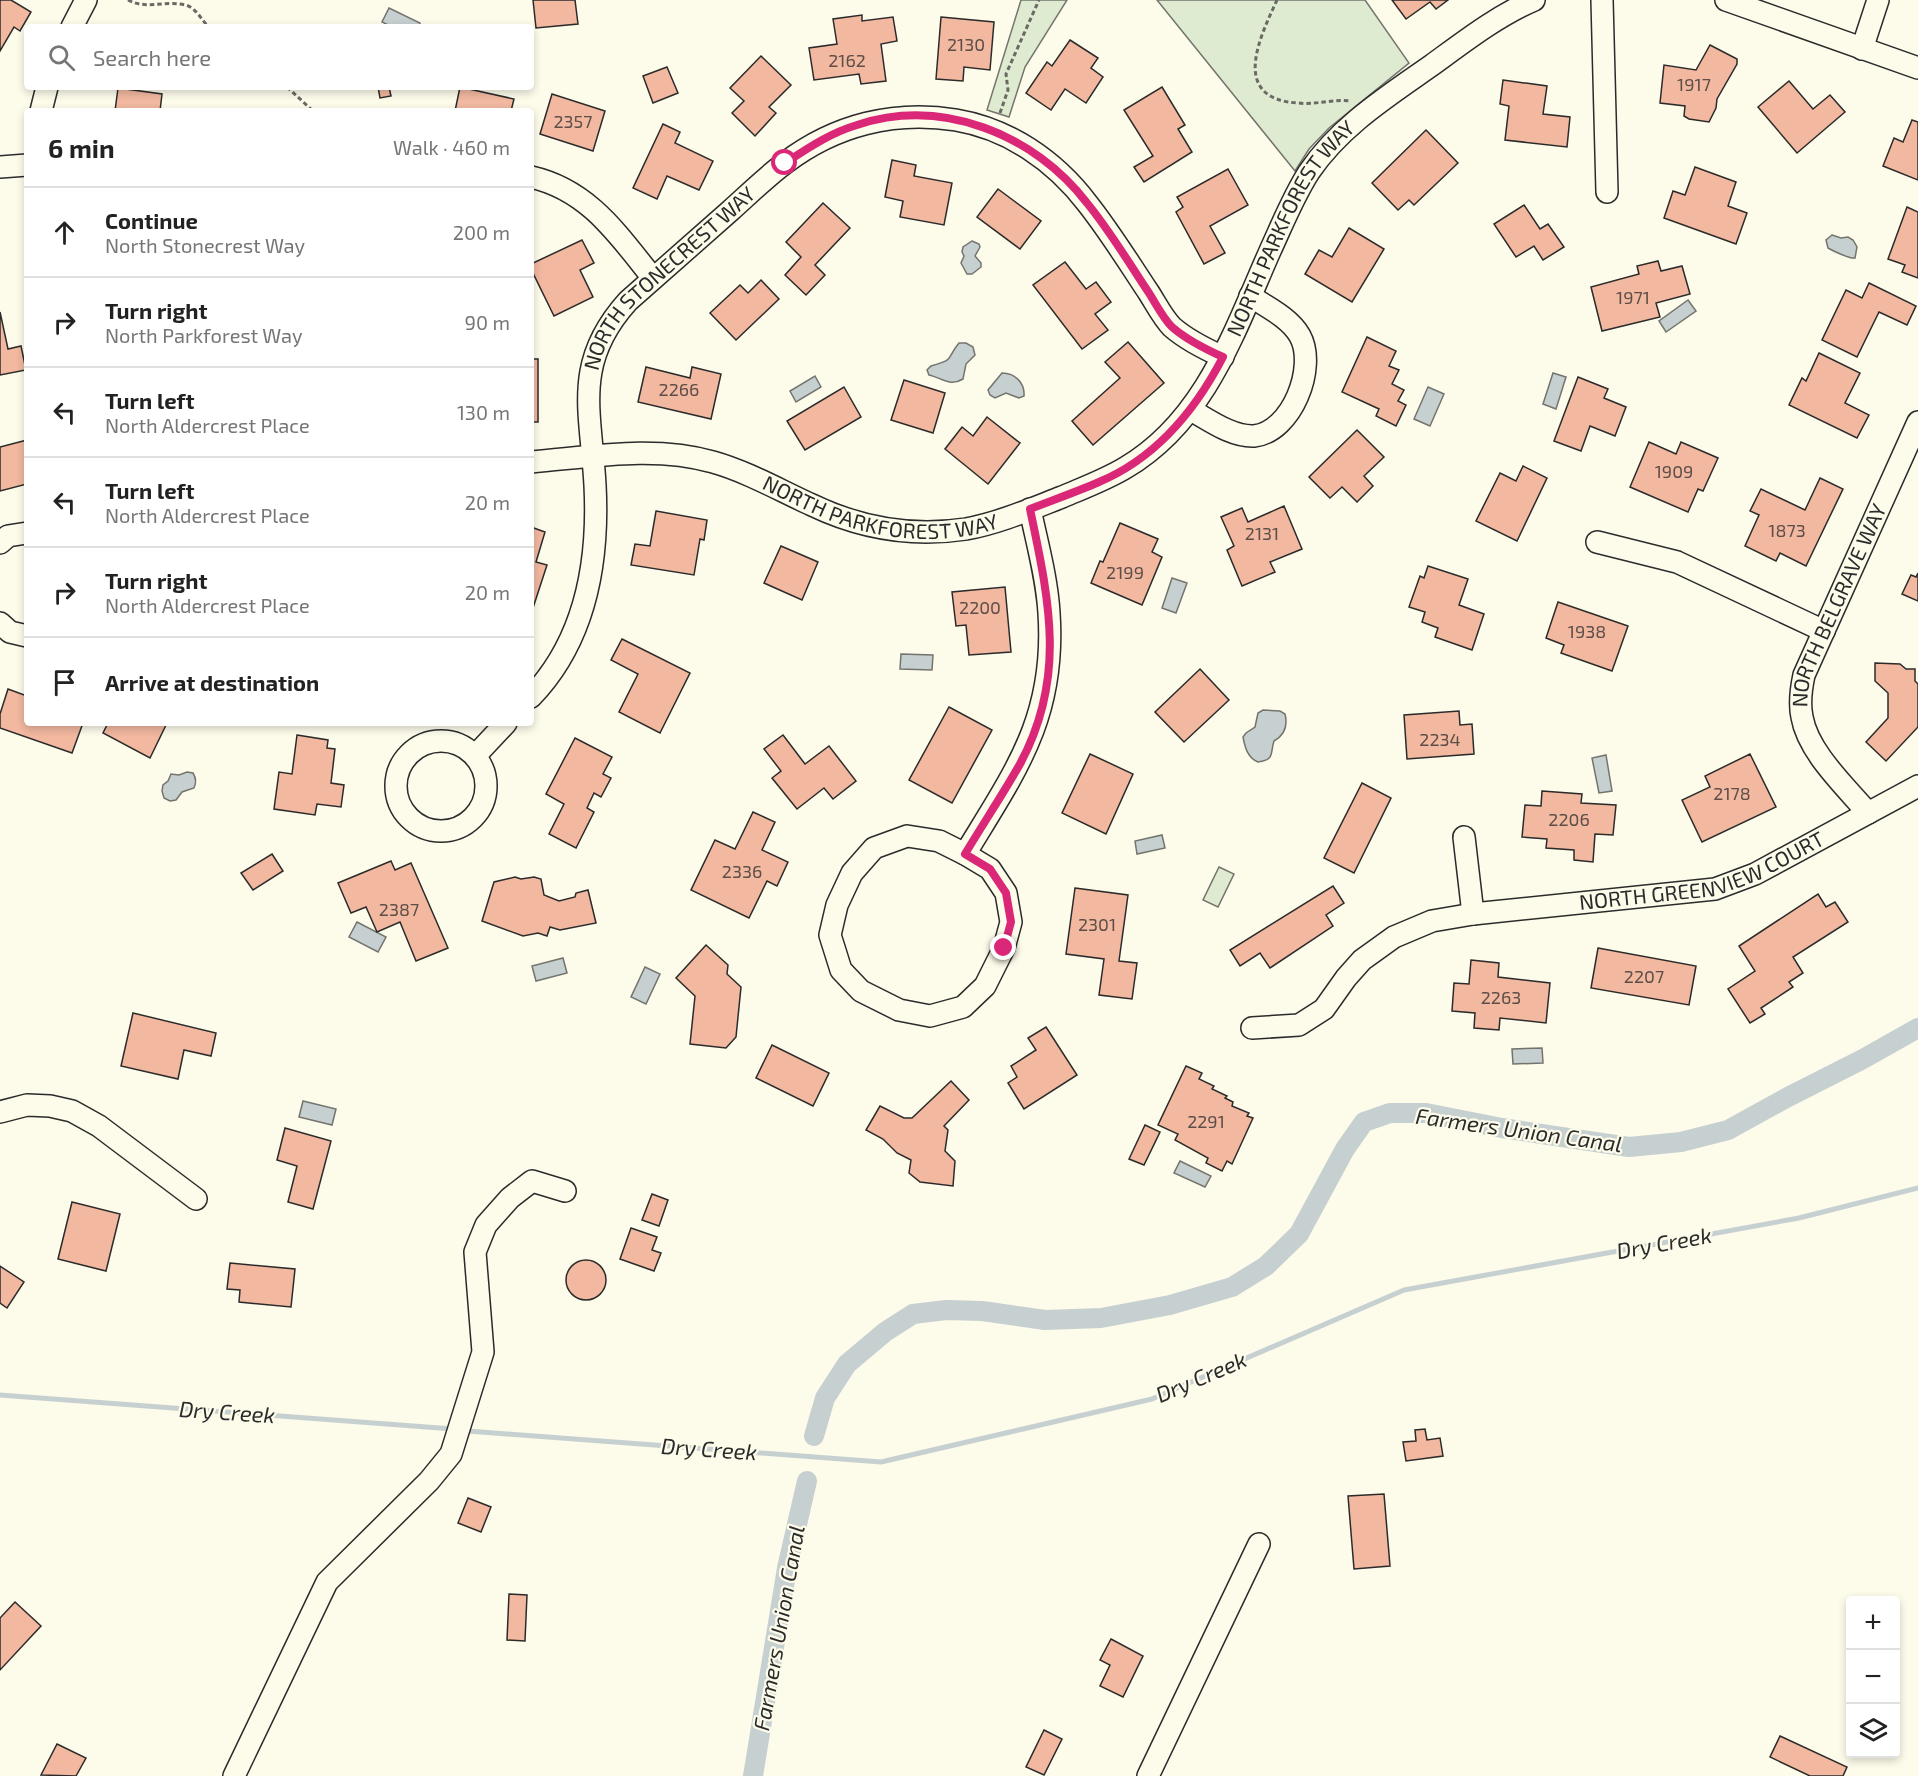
<!DOCTYPE html>
<html lang="en">
<head>
<meta charset="utf-8">
<style>
  :root { --surface:#fff; --page:#f6f6f6; --text:#222; --muted:#767676; --line:#e0e0e0 }
  body { margin:0; font-family:"Exo 2",sans-serif; background:var(--page); color:var(--text) }
  .controls { position:absolute; right:18px; bottom:18px; display:grid; overflow:hidden; border-radius:6px; box-shadow:0 3px 9px #0003 }
  .controls button { width:54px; height:54px; display:grid; place-items:center; padding:0; border:0; border-bottom:2px solid var(--line); background:var(--surface); color:var(--text); font:30px sans-serif }
  .stop { position:absolute; width:18px; height:18px; margin:-14px; border:4px solid #db2777; border-radius:50%; background:#fff }
  .stop.end { background:#db2777; border-color:#fff; box-shadow:0 2px 6px #0008 }
  .list { margin:0; padding:0; list-style:none }
  h2 { display:flex; justify-content:space-between; align-items:center; height:78px; margin:0; padding:0 24px; font-size:26px }
  h2 small { font-size:20px; font-weight:400; color:var(--muted) }
  .list li { display:grid; grid-template-columns:39px 1fr auto; gap:18px; align-items:center; box-sizing:border-box; height:90px; padding:0 24px; border-top:2px solid var(--line) }
  .list b { display:block; font-size:22px; white-space:nowrap }
  .list p { margin:0; font-size:20px; white-space:nowrap; color:var(--muted) }
  .list em { font-size:20px; font-style:normal; color:var(--muted) }
  .icon { flex:none; width:33px; height:33px; fill:none; stroke:currentColor; stroke-width:2; stroke-linecap:round; stroke-linejoin:round }
  .map { position:relative; flex:none; width:1918px; height:1776px; overflow:hidden }
  .search { position:absolute; background:var(--surface); box-shadow:0 3px 9px #0003; left:24px; top:24px; width:510px; height:66px; display:flex; align-items:center; gap:15px; box-sizing:border-box; padding:0 21px; border-radius:6px; color:var(--muted); font-size:22px }
  .panel { position:absolute; background:var(--surface); box-shadow:0 3px 9px #0003; left:24px; top:108px; width:510px; height:618px; border-radius:6px }
  .map>svg:first-child { display:block }
  .green { fill:#deebd1; stroke:#74746e; stroke-width:1.5 }
  .water { fill:#c7d0d0; stroke:#74746e; stroke-width:1.5 }
  .lines { fill:none; stroke-linecap:round; stroke-linejoin:round }
  .stream { stroke:#c7d0d0; stroke-width:5 }
  .canal { stroke:#c7d0d0; stroke-width:20 }
  .building { fill:#f2b8a0; stroke:#2b2b2b; stroke-width:1.5 }
  .minor-casing { stroke:#2b2b2b; stroke-width:24 }
  .path { stroke:#6a6964; stroke-width:3; stroke-dasharray:4.5 3; stroke-linecap:butt }
  .minor { stroke:#fdfbea; stroke-width:21 }
  .route { stroke:#db2777; stroke-width:8 }
  .labels { text-anchor:middle; stroke-width:4.5; stroke-linejoin:round; paint-order:stroke }
  .number-label { font-size:18px; fill:#5d4e48 }
  .street-label { font-size:21px; fill:#2b2b2b; stroke:#fdfbea }
  .water-label { font-size:22px; font-style:italic; fill:#2b2b2b; stroke:#fdfbea }
</style>
</head>
<body>
<div class="map">
<svg width="1918" height="1776" viewBox="0 0 1918 1776">
  <rect width="100%" height="100%" fill="#fdfbea"/>
  <g class="green">
    <path d="M1021,0H1067L1025,67L1009,117L987,110Z"/>
    <path d="M1157,0H1365L1409,63L1329,128L1309,149L1295,171Z"/>
    <path d="M1219,867L1234,874L1218,907L1203,900Z"/>
  </g>
  <g class="water">
    <path d="M389,8L420,23L418,27H392L382,22Z"/>
    <path d="M1832,235L1841,238L1848,237L1853,240L1857,247L1855,258C1850,259 1833,251 1828,248L1826,240Z"/>
    <path d="M972,241L979,244L980,247L975,256L981,263V267L972,274H967L961,263L964,256L962,252L963,247Z"/>
    <path d="M1688,300L1696,311L1666,332L1659,321Z"/>
    <path d="M959,343H966L973,347L975,355L966,364L963,379C950,387 942,378 929,375L927,370L931,366C956,359 945,360 959,343Z"/>
    <path d="M1002,373C1015,373 1025,383 1024,396L1019,398L1006,393L995,398L990,395L988,390Z"/>
    <path d="M1553,373L1566,377L1556,409L1543,404Z"/>
    <path d="M815,376L821,387L796,402L790,391Z"/>
    <path d="M1428,387L1444,394L1430,426L1414,419Z"/>
    <path d="M1172,578L1187,583L1176,613L1162,608Z"/>
    <path d="M901,654L933,655L932,670L900,669Z"/>
    <path d="M1263,710L1280,711L1285,714C1288,726 1285,735 1274,741C1270,753 1275,760 1258,762C1248,758 1245,748 1243,737L1246,733L1255,727L1258,713Z"/>
    <path d="M1606,755L1612,791L1599,793L1592,758Z"/>
    <path d="M187,772L193,773C196,778 197,782 194,788L182,792L176,800L170,801L164,798L162,791L163,785L168,781L171,774L179,775Z"/>
    <path d="M1162,835L1165,848L1137,854L1135,841Z"/>
    <path d="M357,922L386,937L378,952L349,937Z"/>
    <path d="M563,958L567,973L536,981L532,966Z"/>
    <path d="M645,967L660,974L646,1004L631,997Z"/>
    <path d="M1542,1048L1543,1063L1513,1064L1512,1049Z"/>
    <path d="M303,1101L336,1109L332,1125L299,1117Z"/>
    <path d="M1180,1161L1211,1176L1205,1187L1174,1173Z"/>
  </g>
  <g class="lines">
    <g class="stream">
      <path d="M0,1395L453,1429"/>
      <path d="M468,1431L881,1462L1152,1399L1404,1290L1799,1218L1918,1188"/>
    </g>
    <g class="canal">
      <path d="M814,1436L825,1398L847,1364L885,1332L913,1314L946,1310L982,1311L1045,1320L1101,1318L1170,1305L1232,1287L1266,1266L1299,1234L1345,1149L1364,1122L1390,1113H1426L1502,1128L1629,1147L1681,1142L1728,1130L1788,1097L1863,1059L1918,1028"/>
      <path d="M753,1776L787,1568L807,1481"/>
    </g>
  </g>
  <g class="building">
    <path d="M0,0H11L31,12L20,31L14,27L0,51Z"/>
    <path d="M533,0H575L578,24L536,28Z"/>
    <path d="M1392,0H1448L1436,9L1430,2L1406,19Z"/>
    <path d="M862,15V21L893,17L897,41L881,44L886,81L861,84L859,74L814,80L809,48L837,44L833,19Z"/>
    <path d="M941,17L994,22L990,70L964,67L963,81L936,79Z"/>
    <path d="M1070,40L1098,58L1091,68L1103,77L1086,103L1065,89L1051,110L1026,93L1047,62L1052,66Z"/>
    <path d="M1710,45L1737,59V64L1717,99L1716,108L1709,122L1689,119L1684,116L1685,106L1660,103L1664,65L1696,70Z"/>
    <path d="M761,56L791,85L769,107L776,113L755,136L732,113L744,101L730,88Z"/>
    <path d="M667,67L678,93L653,103L643,76Z"/>
    <path d="M1503,80L1547,86L1543,114L1570,117L1567,147L1505,140L1509,106L1500,104Z"/>
    <path d="M1789,81L1813,109L1830,95L1845,112L1797,153L1758,107Z"/>
    <path d="M378,87H389L391,96L380,98Z"/>
    <path d="M460,87L514,99L511,111H455Z"/>
    <path d="M1162,87L1185,125L1178,129L1192,152L1144,182L1134,167L1153,156L1124,110Z"/>
    <path d="M118,88L162,94L160,111H115Z"/>
    <path d="M552,94L605,111L593,151L540,134Z"/>
    <path d="M1912,120L1918,122V180L1883,166L1894,138L1903,142Z"/>
    <path d="M663,124L680,132L675,143L713,161L699,190L667,176L657,199L633,188Z"/>
    <path d="M1426,130L1458,163L1414,205L1409,200L1398,210L1372,183Z"/>
    <path d="M892,160L916,165L914,176L952,183L944,225L900,217L903,201L885,197Z"/>
    <path d="M1695,167L1736,182L1728,206L1747,213L1736,244L1664,218L1673,191L1685,195Z"/>
    <path d="M1228,169L1248,205L1210,226L1225,253L1204,264L1176,212L1183,207L1177,197Z"/>
    <path d="M998,189L1041,221L1020,249L977,217Z"/>
    <path d="M823,203L850,228L815,265L825,275L806,295L785,275L801,257L786,242Z"/>
    <path d="M1524,205L1540,229L1548,224L1564,247L1543,260L1534,246L1516,257L1494,224Z"/>
    <path d="M1907,207L1918,212V278L1902,272L1905,265L1888,259Z"/>
    <path d="M1349,228L1384,249L1352,302L1305,274L1319,250L1332,257Z"/>
    <path d="M582,240L594,263L580,270L593,297L554,316L531,269V264Z"/>
    <path d="M1658,261L1661,271L1682,266L1690,294L1656,303L1660,317L1602,331L1591,287L1639,274L1637,266Z"/>
    <path d="M1065,262L1086,289L1096,282L1111,302L1095,314L1108,330L1082,349L1033,285Z"/>
    <path d="M761,280L779,299L736,340L710,313L740,285L748,293Z"/>
    <path d="M1869,283L1916,306L1907,325L1879,312L1857,357L1822,340L1846,290L1862,298Z"/>
    <path d="M0,312L8,349L21,346L26,370L0,375Z"/>
    <path d="M1367,337L1396,351L1389,366L1399,370L1392,384L1404,390L1398,401L1406,405L1396,426L1376,416L1379,409L1342,392Z"/>
    <path d="M1128,342L1164,383L1093,445L1072,421L1120,378L1105,362Z"/>
    <path d="M1819,353L1860,373L1845,403L1869,415L1857,438L1789,405L1802,378L1806,381Z"/>
    <rect x="531" y="359" width="7" height="63"/>
    <path d="M646,367L690,378L692,367L721,374L711,419L638,402Z"/>
    <path d="M1578,377L1608,389L1604,398L1626,407L1615,436L1590,426L1581,451L1554,441Z"/>
    <path d="M904,380L945,393L933,433L891,420Z"/>
    <path d="M844,387L861,417L805,450L787,421Z"/>
    <path d="M987,417L1020,443L988,484L945,449L962,427L973,436Z"/>
    <path d="M1357,430L1384,457L1364,476L1373,486L1357,502L1342,487L1330,498L1309,477Z"/>
    <path d="M27,440V484L0,491V447Z"/>
    <path d="M1649,442L1676,454L1681,442L1718,458L1703,491L1698,489L1688,512L1630,487Z"/>
    <path d="M1523,466L1547,478L1517,541L1476,521L1500,473L1516,481Z"/>
    <path d="M1820,478L1843,489L1806,566L1780,553L1776,561L1745,546L1759,515L1750,511L1761,489L1805,510Z"/>
    <path d="M1284,506L1302,549L1270,562L1275,572L1242,586L1227,550L1234,546L1221,517L1242,508L1248,522Z"/>
    <path d="M656,511L707,520L704,540L700,539L694,575L631,565L635,544L650,546Z"/>
    <path d="M1120,523L1158,539L1152,552L1162,557L1142,605L1091,583L1100,561L1103,562Z"/>
    <path d="M531,527L545,532L536,562L547,565L531,614Z"/>
    <path d="M781,546L818,562L802,600L764,583Z"/>
    <path d="M1428,566L1468,579L1459,605L1484,614L1472,650L1435,637L1438,628L1422,622L1425,612L1409,607L1420,576L1424,578Z"/>
    <path d="M1918,573V601L1902,594L1911,575L1916,577Z"/>
    <path d="M1005,587L1011,652L969,655L966,625L956,626L952,592Z"/>
    <path d="M1558,602L1628,626L1612,671L1561,653L1564,645L1546,638Z"/>
    <path d="M622,639L690,673L660,733L619,712L638,674L611,660Z"/>
    <path d="M1875,663L1900,664L1906,669H1915V681L1918,684V727L1886,761L1866,742L1888,718V693L1875,681Z"/>
    <path d="M1200,669L1229,700L1184,742L1155,712Z"/>
    <path d="M8,689L27,696V723H83L72,753L0,728V714Z"/>
    <path d="M949,707L992,730L952,803L909,780Z"/>
    <path d="M1459,711L1460,725L1472,724L1474,754L1407,759L1404,715Z"/>
    <path d="M108,723H167L150,758L103,733Z"/>
    <path d="M297,735L328,740L327,748L335,749L331,783L344,785L341,807L317,804L315,815L274,809L279,772L292,774Z"/>
    <path d="M783,735L805,764L829,746L856,781L833,799L824,788L797,809L772,778L781,771L764,749Z"/>
    <path d="M575,738L612,757L603,774L611,778L601,797L594,793L587,808L594,812L576,848L549,834L564,804L546,794Z"/>
    <path d="M1090,754L1133,774L1106,834L1062,813Z"/>
    <path d="M1750,754L1776,807L1702,842L1682,800L1710,787L1705,776Z"/>
    <path d="M1362,783L1391,798L1354,873L1324,858Z"/>
    <path d="M1542,791L1582,794L1581,803L1616,805L1613,835L1595,834L1593,862L1574,860V850L1546,848L1547,839L1522,837L1525,805L1541,806Z"/>
    <path d="M753,812L775,822L762,850L788,862L777,886L767,881L749,918L691,890L715,840L735,849Z"/>
    <path d="M272,854L283,871L253,890L241,873Z"/>
    <path d="M391,861L395,870L411,863L448,948L416,961L400,922L377,932L366,907L351,913L338,883Z"/>
    <path d="M515,877L521,879L534,877L541,879L544,895L559,901L575,897L576,893L588,890L596,923L560,930L550,927L547,936L538,933L523,936L482,921L494,882Z"/>
    <path d="M1333,886L1344,903L1326,915L1333,926L1270,968L1260,953L1240,966L1230,950Z"/>
    <path d="M1075,888L1128,895L1119,961L1137,963L1132,999L1099,995L1104,959L1066,954Z"/>
    <path d="M1818,894L1826,907L1835,902L1848,922L1793,957L1803,973L1789,982L1793,987L1761,1008L1765,1014L1750,1023L1728,989L1755,971L1739,946Z"/>
    <path d="M706,945L728,965L727,974L741,987L736,1037L726,1048L690,1044L695,996L676,978Z"/>
    <path d="M1598,948L1696,966L1689,1005L1591,988Z"/>
    <path d="M1471,960L1499,963L1498,977L1550,983L1546,1023L1500,1018L1499,1030L1474,1028L1475,1013L1452,1011L1454,983L1469,984Z"/>
    <path d="M133,1013L216,1033L211,1056L184,1050L178,1079L121,1066Z"/>
    <path d="M1046,1027L1077,1075L1024,1109L1008,1083L1017,1077L1011,1066L1036,1050L1028,1038Z"/>
    <path d="M772,1045L829,1073L813,1106L756,1078Z"/>
    <path d="M1186,1066L1202,1073L1199,1079L1214,1086L1212,1089L1227,1096L1225,1098L1233,1102L1232,1106L1249,1113L1247,1116L1253,1118L1232,1164L1227,1161L1222,1171L1206,1163L1208,1158L1175,1140L1178,1134L1158,1125Z"/>
    <path d="M951,1081L969,1100L944,1126L948,1130L945,1151L955,1161L953,1186L920,1182L909,1173L911,1160L897,1153L883,1139L866,1130L880,1106L904,1118H912Z"/>
    <path d="M1145,1125L1160,1132L1144,1165L1129,1159Z"/>
    <path d="M285,1128L331,1141L313,1209L288,1202L297,1166L277,1160Z"/>
    <path d="M652,1194L668,1200L659,1226L642,1220Z"/>
    <path d="M72,1202L120,1214L106,1271L58,1259Z"/>
    <path d="M631,1228L657,1237L652,1250L661,1253L654,1271L620,1259Z"/>
    <circle cx="586" cy="1280" r="20"/>
    <path d="M230,1263L295,1269L291,1307L239,1302L240,1290L227,1289Z"/>
    <path d="M0,1266L24,1282L7,1308L0,1303Z"/>
    <path d="M1425,1429L1427,1440L1440,1438L1443,1456L1406,1461L1403,1442L1416,1441L1415,1430Z"/>
    <path d="M1384,1494L1390,1566L1354,1569L1348,1496Z"/>
    <path d="M468,1498L491,1507L481,1532L458,1523Z"/>
    <path d="M509,1594L527,1595L525,1641L507,1640Z"/>
    <path d="M15,1602L41,1626L0,1670V1618Z"/>
    <path d="M1111,1639L1143,1656L1123,1697L1100,1686L1110,1665L1100,1660Z"/>
    <path d="M1044,1730L1062,1739L1044,1775L1026,1767Z"/>
    <path d="M1780,1736L1847,1767L1843,1776H1810L1770,1757Z"/>
    <path d="M57,1744L86,1758L76,1776L41,1775Z"/>
  </g>
  <g class="lines">
    <defs>
      <g id="minor">
        <path d="M1602,0L1607,192"/>
        <path d="M1726,0L1918,68"/>
        <path d="M72,27L86,0"/>
        <path d="M1862,49L1878,0"/>
        <path d="M41,111L47,87"/>
        <path d="M0,167L27,165"/>
        <path d="M531,177C589,190 618,235 653,278"/>
        <path d="M1191,410C1209,420 1232,437 1254,436C1292,432 1317,367 1300,336C1290,318 1267,307 1250,296"/>
        <path id="s1" d="M531,462C591,457 654,445 713,462C748,472 779,490 812,505C860,528 913,537 966,529C999,523 1031,509 1062,497C1083,488 1105,480 1125,468C1205,421 1234,332 1270,251C1282,225 1293,197 1309,172C1340,126 1388,96 1432,65C1465,41 1497,16 1534,0"/>
        <path d="M1597,542L1677,562L1824,631"/>
        <path d="M0,543L8,536L27,533"/>
        <path d="M0,623L10,632L27,636"/>
        <path id="s2" d="M531,697C586,640 599,561 595,485C591,411 572,363 628,301C662,271 696,241 730,211C748,195 766,177 785,163C835,125 894,110 956,120C1009,129 1055,161 1087,203C1110,232 1129,263 1149,293C1156,304 1163,318 1172,327C1187,340 1205,349 1223,357"/>
        <circle cx="441" cy="786" r="45"/>
        <path d="M475,756L506,723"/>
        <path id="s3" d="M1868,813C1845,786 1808,752 1802,717C1799,703 1801,689 1804,675L1918,422"/>
        <path d="M907,836L939,841L965,854L990,869L1006,893L1011,922L1004,948L985,986L963,1007L930,1016L899,1010L861,991L841,970L830,935L837,905L852,873L874,848Z"/>
        <path d="M1464,837L1473,914"/>
        <path d="M965,854C1016,770 1056,717 1049,613C1047,578 1037,543 1030,509"/>
        <path id="s4" d="M1252,1028L1299,1025L1324,1009L1346,978L1362,960L1394,937L1432,921L1473,914L1715,889L1755,874L1918,786"/>
        <path d="M0,1112L27,1105L50,1106L72,1111L99,1126L196,1199"/>
        <path d="M234,1776L327,1582L429,1481L451,1454L483,1352L475,1252L486,1225L510,1198L532,1181L565,1191"/>
        <path d="M1148,1776L1259,1544"/>
      </g>
    </defs>
    <use href="#minor" class="minor-casing"/>
    <g class="path">
      <path d="M128,0C146,10 166,0 185,5C196,7 201,20 209,27"/>
      <path d="M1277,0C1259,39 1230,99 1298,103C1315,105 1333,99 1350,101"/>
      <path d="M287,87L313,111"/>
      <path d="M1000,113L1008,90L1006,74L1039,0"/>
    </g>
    <use href="#minor" class="minor"/>
  </g>
  <g class="lines">
    <path class="route" d="M785,163C808,148 830,133 857,125C942,97 1034,134 1087,203C1110,231 1129,263 1149,293C1156,304 1163,318 1172,327C1187,340 1205,349 1223,357C1195,411 1156,458 1099,482C1076,492 1053,500 1030,509C1049,600 1067,677 1020,764C1003,794 983,824 965,854L990,869L1006,893L1011,922L1004,948"/>
  </g>
  <g class="labels">
    <g class="number-label">
      <text x="966" y="51">2130</text>
      <text x="847" y="67">2162</text>
      <text x="1694" y="91">1917</text>
      <text x="573" y="128">2357</text>
      <text x="1633" y="304">1971</text>
      <text x="679" y="396">2266</text>
      <text x="1674" y="478">1909</text>
      <text x="1787" y="537">1873</text>
      <text x="1262" y="540">2131</text>
      <text x="1125" y="579">2199</text>
      <text x="980" y="614">2200</text>
      <text x="1587" y="638">1938</text>
      <text x="1440" y="746">2234</text>
      <text x="1732" y="800">2178</text>
      <text x="1569" y="826">2206</text>
      <text x="742" y="878">2336</text>
      <text x="399" y="916">2387</text>
      <text x="1097" y="931">2301</text>
      <text x="1644" y="983">2207</text>
      <text x="1501" y="1004">2263</text>
      <text x="1206" y="1128">2291</text>
    </g>
    <g class="street-label">
      <text dy="7" stroke="none"><textPath href="#s1" startOffset="916">NORTH PARKFOREST WAY</textPath></text>
      <text dy="7" stroke="none"><textPath href="#s2" startOffset="466">NORTH STONECREST WAY</textPath></text>
      <text dy="7" stroke="none"><textPath href="#s1" startOffset="360">NORTH PARKFOREST WAY</textPath></text>
      <text dy="7" stroke="none"><textPath href="#s3" startOffset="237">NORTH BELGRAVE WAY</textPath></text>
      <text dy="7" stroke="none"><textPath href="#s4" startOffset="496">NORTH GREENVIEW COURT</textPath></text>
    </g>
    <g class="water-label">
      <text transform="translate(1519 1130) rotate(8)" y="8">Farmers Union Canal</text>
      <text transform="translate(1664 1243) rotate(-10)" y="8">Dry Creek</text>
      <text transform="translate(1201 1377) rotate(-23)" y="8">Dry Creek</text>
      <text transform="translate(227 1412) rotate(4)" y="8">Dry Creek</text>
      <text transform="translate(709 1449) rotate(4)" y="8">Dry Creek</text>
      <text transform="translate(779 1628) rotate(-80)" y="8">Farmers Union Canal</text>
    </g>
  </g>
</svg>
<div class="controls">
<button>+</button>
<button>−</button>
<button><svg class="icon" aria-label="layers" viewBox="0 0 24 24"><path d="M12 4l9 5-9 5-9-5zM3 14l9 5 9-5"/></svg></button>
</div>
<div class="stop" style="left:785px;top:163px"></div>
<div class="stop end" style="left:1004px;top:948px"></div>
<div class="search"><svg class="icon" aria-label="search" viewBox="0 0 24 24"><circle cx="10" cy="10" r="6"/><path d="M15 15l6 6"/></svg>Search here</div>
<section class="panel">
<h2>6 min<small>Walk · 460 m</small></h2>
<ul class="list">
<li><svg class="icon" aria-label="ahead" viewBox="0 0 24 24"><path d="M12 20V5M6 11l6-6 6 6"/></svg><div><b>Continue</b><p>North Stonecrest Way</p></div><em>200 m</em></li>
<li><svg class="icon" aria-label="right" viewBox="0 0 24 24"><path d="M7 20v-9h11M14 6l5 5-5 5"/></svg><div><b>Turn right</b><p>North Parkforest Way</p></div><em>90 m</em></li>
<li><svg class="icon" aria-label="left" viewBox="0 0 24 24"><path d="M17 20v-9H6M10 6l-5 5 5 5"/></svg><div><b>Turn left</b><p>North Aldercrest Place</p></div><em>130 m</em></li>
<li><svg class="icon" aria-label="left" viewBox="0 0 24 24"><path d="M17 20v-9H6M10 6l-5 5 5 5"/></svg><div><b>Turn left</b><p>North Aldercrest Place</p></div><em>20 m</em></li>
<li><svg class="icon" aria-label="right" viewBox="0 0 24 24"><path d="M7 20v-9h11M14 6l5 5-5 5"/></svg><div><b>Turn right</b><p>North Aldercrest Place</p></div><em>20 m</em></li>
<li><svg class="icon" aria-label="arrive" viewBox="0 0 24 24"><path d="M6 21V4h12l-3 4 3 4H6"/></svg><div><b>Arrive at destination</b></div></li>
</ul>
</section>
</div>
</body>
</html>
